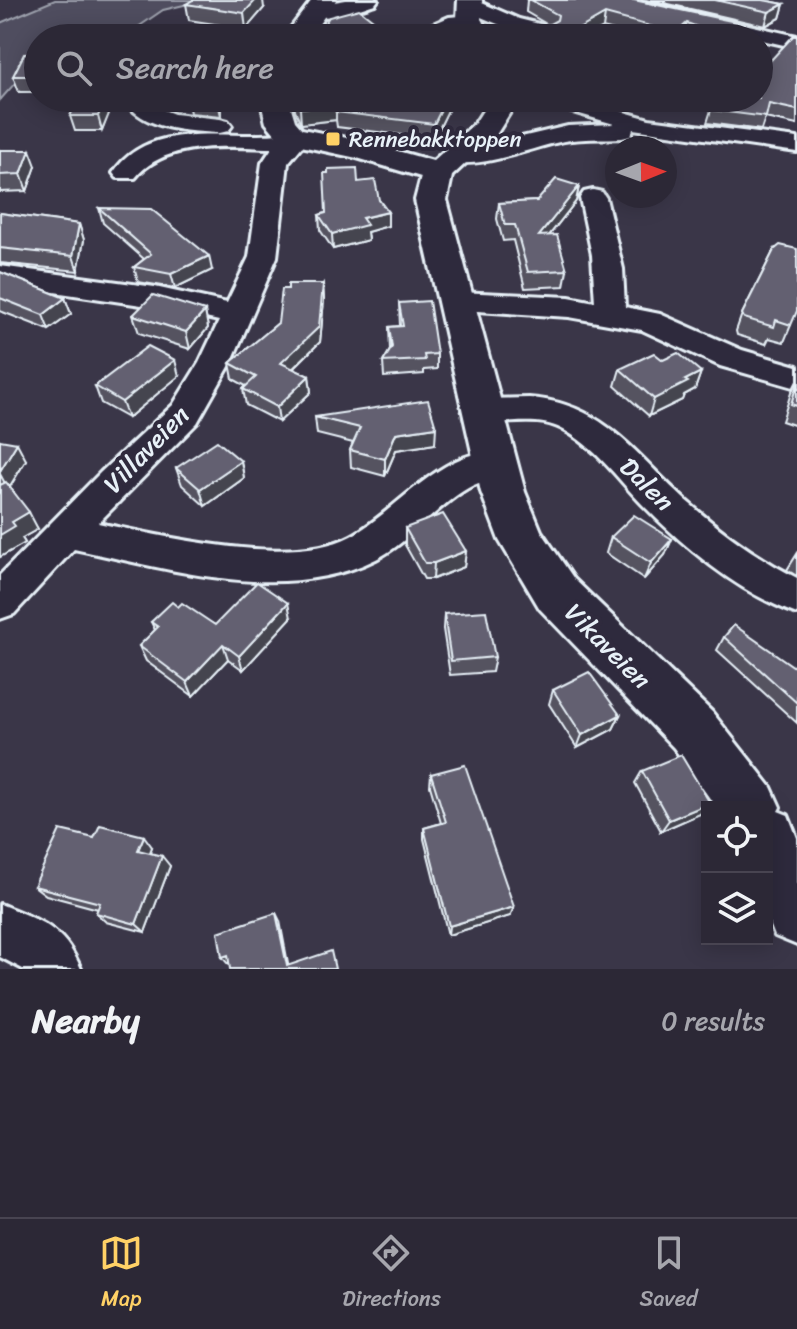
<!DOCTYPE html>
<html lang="en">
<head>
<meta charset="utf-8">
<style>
  :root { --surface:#2c2836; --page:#34303e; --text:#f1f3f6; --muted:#a6a6ad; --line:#484451; --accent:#ffd166 }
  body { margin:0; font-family:Sriracha,sans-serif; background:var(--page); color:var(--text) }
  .controls { position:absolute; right:24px; bottom:24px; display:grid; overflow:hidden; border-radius:0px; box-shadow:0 4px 20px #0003 }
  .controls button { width:72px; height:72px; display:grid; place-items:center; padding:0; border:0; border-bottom:2px solid var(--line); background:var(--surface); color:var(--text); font:40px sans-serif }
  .compass { position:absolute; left:605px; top:136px; width:72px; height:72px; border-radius:50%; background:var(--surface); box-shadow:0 4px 20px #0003; rotate:89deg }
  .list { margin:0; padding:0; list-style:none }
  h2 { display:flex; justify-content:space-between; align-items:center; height:104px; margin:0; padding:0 32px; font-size:34px }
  h2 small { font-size:26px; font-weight:400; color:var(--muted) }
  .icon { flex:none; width:44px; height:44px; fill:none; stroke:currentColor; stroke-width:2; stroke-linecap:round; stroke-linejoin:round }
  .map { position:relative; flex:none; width:797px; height:969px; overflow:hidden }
  .search { position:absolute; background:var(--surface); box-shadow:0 4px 20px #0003; left:24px; right:24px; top:24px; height:88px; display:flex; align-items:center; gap:20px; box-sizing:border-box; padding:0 28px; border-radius:44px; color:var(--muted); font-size:30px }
  .sheet { height:248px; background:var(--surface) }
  nav { display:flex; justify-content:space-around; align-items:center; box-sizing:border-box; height:112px; border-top:2px solid var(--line); background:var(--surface); font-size:22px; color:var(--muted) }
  nav a { display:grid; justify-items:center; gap:4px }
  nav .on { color:var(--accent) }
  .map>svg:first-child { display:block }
  .green { fill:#504e5f; stroke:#9ca0ac; stroke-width:2 }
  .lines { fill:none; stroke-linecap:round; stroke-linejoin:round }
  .minor-casing { stroke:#e8f1f8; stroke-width:6 }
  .major-casing { stroke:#e8f1f8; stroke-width:6 }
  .minor { fill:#2f2a3d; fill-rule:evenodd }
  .major { fill:#2f2a3d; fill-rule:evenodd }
  .wall { fill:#555361; stroke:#e8f1f8; stroke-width:2 }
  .shaded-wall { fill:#45444f; stroke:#e8f1f8; stroke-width:2 }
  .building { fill:#636171; stroke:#e8f1f8; stroke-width:2 }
  .poi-dot { fill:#ffd166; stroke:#2f2a3d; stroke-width:3 }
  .labels { text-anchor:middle; stroke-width:8; stroke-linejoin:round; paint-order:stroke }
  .far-poi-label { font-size:22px; fill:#e8f1f8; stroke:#2f2a3d; text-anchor:start }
  .street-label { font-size:26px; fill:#e8f1f8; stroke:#2f2a3d }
</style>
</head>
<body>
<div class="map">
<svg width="797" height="969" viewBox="0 0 797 969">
  <rect width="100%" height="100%" fill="#3a3648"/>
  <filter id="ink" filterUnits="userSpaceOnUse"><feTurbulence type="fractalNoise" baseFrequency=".0125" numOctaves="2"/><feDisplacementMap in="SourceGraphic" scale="16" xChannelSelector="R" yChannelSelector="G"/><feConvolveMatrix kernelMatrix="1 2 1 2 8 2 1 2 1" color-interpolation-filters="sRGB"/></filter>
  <g filter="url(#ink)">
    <path class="green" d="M55,0H205L163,10L122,38H38V74L16,82L0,100V23Z"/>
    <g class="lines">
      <defs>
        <g id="minor">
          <path d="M346,0H378L375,4C357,9 322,26 307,10L310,6Z"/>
          <path d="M461,0H475L519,19L551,27L554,31L544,37L505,27L476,15L479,19L476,23L434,38H407L410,34L449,17L475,15L458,4Z"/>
          <path d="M600,0H637L797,36V48L610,6Z"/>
          <path d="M156,30L163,32L165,38H143Z"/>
          <path d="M123,98H145L156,107L174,114L220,119L228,121L232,126L228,131L220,133C186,131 142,130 123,98Z"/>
          <path d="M539,98H575L649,119L797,138V152L633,129L631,136L622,138C603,139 583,138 564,141C528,148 482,170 445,161L442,156L445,151L479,147L568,126L614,124L542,103Z"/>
          <path d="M297,131L306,133L309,138L288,163L277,257L231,363L197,423L98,523C163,536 291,568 351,536C397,512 451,437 508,455L514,465L508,475C495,479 480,481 468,488C434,508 410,542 376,559C283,605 170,569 74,549L14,614L0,619V575L101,472L173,405L199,363L219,321L155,307L0,284V266L155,287L227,303L249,257L262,163L272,148C227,147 166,140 135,178H117L113,173C154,113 239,145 297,131Z"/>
          <path d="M593,190L602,192L606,198L623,269L625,307L660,314L742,350L797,366V388L720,366L642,330L569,317L447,309L443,302L447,295L458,292L569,297L595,302L592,255L580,198L584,192Z"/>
          <path d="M529,398C606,403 637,458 690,504C723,533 758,558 797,578V614C739,593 685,548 642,504C617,478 595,446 562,429C535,414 500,428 471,420L466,411L471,402L483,399Z"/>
          <path d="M0,904C40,921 63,926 81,969H23L0,957Z"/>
        </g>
        <g id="major">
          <path d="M312,0H336L309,38H283Z"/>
          <path d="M458,0H482L481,19L492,38H466L457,19Z"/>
          <path d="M260,98H288L295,121L302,129L362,141L433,161L475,123L491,98H519L496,135L452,176L447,200L525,492L541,531L574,579L712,712L771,787L780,807L778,811L788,815L797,838V945L775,936L767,916V807H716L674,748L540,609L499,540L481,492L415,200L421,177L357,158L282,142L266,123Z"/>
        </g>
      </defs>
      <use href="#minor" class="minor-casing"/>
      <use href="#major" class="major-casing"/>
      <use href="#minor" class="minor"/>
      <use href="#major" class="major"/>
    </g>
    <g class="wall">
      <path d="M527,0H634L741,38H687L684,37L682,38H641L603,28L585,38H544L546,26L548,25L526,12Z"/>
      <path d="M651,0H763L784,4L780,18L765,26Z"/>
      <path d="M186,4L264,8L246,29L189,20Z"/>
      <path d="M797,36V125L765,118L761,130L707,123L711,110L759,98Z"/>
      <path d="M38,53V92H19L13,76Z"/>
      <path d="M79,98H114L102,131H75L70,116Z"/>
      <path d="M187,98H221V116L190,113Z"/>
      <path d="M290,98H454L434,139L337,127L336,120L301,124Z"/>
      <path d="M0,150L36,166L27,191L0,192Z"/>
      <path d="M358,182L379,200L388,212V226L367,232L368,240L333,249L320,230L319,215L326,213Z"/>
      <path d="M579,186L576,201L549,236L567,270L564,286L525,288L513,240L503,241L497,219L499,203L537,201Z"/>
      <path d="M99,208L212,270L175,288L138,282L134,267L144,259L103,223Z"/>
      <path d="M0,213L79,224L84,240L78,271L0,263Z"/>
      <path d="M774,250L791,325L784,342L769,338L766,344L737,335L736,331L742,314Z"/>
      <path d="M0,272L65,298L71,314L49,330L0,311Z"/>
      <path d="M323,284L324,300L320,342L293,369L309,376L311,392L279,422L246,405L243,389L246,386L233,379L230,363L278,323L288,289Z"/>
      <path d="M399,303L437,354V369L424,370V374L384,377L383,362L390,350L389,327L400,326Z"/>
      <path d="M205,311L208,328L190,349L139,333L133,315Z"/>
      <path d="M663,360L701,372L695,389L684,395L682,400L649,416L615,386L620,369Z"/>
      <path d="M179,376L128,418L101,403L95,386Z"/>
      <path d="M797,381V426L782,421L791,393Z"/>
      <path d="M315,417L435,444L396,450L385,476L351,467L350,450L353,443L317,434Z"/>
      <path d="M0,440L26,460L10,487L38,529L22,538L25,543L0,557Z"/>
      <path d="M241,461L244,478L205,506L182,485L176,468Z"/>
      <path d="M405,528L466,551L464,567L433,579H424L405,545Z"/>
      <path d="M611,537L672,539L665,555L644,579L606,553Z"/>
      <path d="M797,554V576L787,570Z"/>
      <path d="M178,607L215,625L291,618L243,670L228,659L193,696L146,661L139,646L155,630L151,622Z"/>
      <path d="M444,614L495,657L492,672L450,675L443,629Z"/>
      <path d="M724,637L797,669V723L717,650Z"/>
      <path d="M553,690L620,715L613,729L577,748L549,704Z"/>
      <path d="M642,771L710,803L700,814L661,831L635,783Z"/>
      <path d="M431,774L514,907L510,916L448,935L424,839V828L441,823L430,786Z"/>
      <path d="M94,838L152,847L150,852L170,866L145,932L106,922L96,913L98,909L46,895L34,886Z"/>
    </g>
    <g class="shaded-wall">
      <path d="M248,0H263L264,8L246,29L244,13Z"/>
      <path d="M784,4L780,18L765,26L769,12Z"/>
      <path d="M605,14L603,28L585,38H570V34Z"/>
      <path d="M687,23L684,37L682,38H675L676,33Z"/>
      <path d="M745,24L741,38H721V36Z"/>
      <path d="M105,98H114L115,99L102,131L98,116Z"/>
      <path d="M219,98H221V116L218,102Z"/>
      <path d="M447,98H454L434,139V124Z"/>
      <path d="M341,104L336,112V120L301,124L300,108Z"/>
      <path d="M30,150L36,166L27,191L21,174Z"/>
      <path d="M579,186L576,201L536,252L539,236Z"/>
      <path d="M388,212V226L367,232L368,240L333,249L332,234L362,218Z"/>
      <path d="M79,224L84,240L78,271L73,256Z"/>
      <path d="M209,256L212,270L175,288L171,274Z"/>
      <path d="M323,284L324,300L320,342L283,378L281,363Z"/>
      <path d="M65,298L71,314L49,330L43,315Z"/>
      <path d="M205,311L208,328L190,349L186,332Z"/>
      <path d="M175,360L179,376L128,418L122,402Z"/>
      <path d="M701,372L695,389L684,395L682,400L649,416L654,399L685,380Z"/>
      <path d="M309,376L311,392L279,422L277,407Z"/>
      <path d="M436,427L435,444L396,450L385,476V459L396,433Z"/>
      <path d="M17,443L26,460L8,489L0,474V471Z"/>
      <path d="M241,461L244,478L205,506L200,489Z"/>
      <path d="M29,512L38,529L22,538L25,543L0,557V535L12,522Z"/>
      <path d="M672,539L665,555L644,579L651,563Z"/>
      <path d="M466,551L464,567L433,579L434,563Z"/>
      <path d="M288,603L291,618L243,670L239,656Z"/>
      <path d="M223,644L228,659L193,696L187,682Z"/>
      <path d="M620,715L613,729L577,748L582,735Z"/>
      <path d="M710,803L700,814L661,831L669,820Z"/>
      <path d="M144,836L152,847L147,860L138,850Z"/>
      <path d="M162,856L170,866L145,932L136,924Z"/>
      <path d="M514,907L510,916L448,935L449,926Z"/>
      <path d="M276,913L280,921L289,969L287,966Z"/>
      <path d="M228,955L233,962L228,964L222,957Z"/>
    </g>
    <g class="building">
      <path d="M193,0H256L244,13L186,4Z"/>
      <path d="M531,0H634L745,24L721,36L687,23L676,33L605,14L570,34L546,26L557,20L558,15Z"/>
      <path d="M715,0H763L784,4L769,12Z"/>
      <path d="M359,9L396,38H315L329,17Z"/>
      <path d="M793,36H797V110L769,104L766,117L711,110L717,98H759V73Z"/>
      <path d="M38,53V76H13L24,54Z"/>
      <path d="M79,98H105L98,116H70Z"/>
      <path d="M187,98H219L218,102L187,99Z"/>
      <path d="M295,98H447L434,124L336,112L341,104L300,108Z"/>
      <path d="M0,150H30L21,174L0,175Z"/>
      <path d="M357,168L358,182L375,180L379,200L388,212L362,218L367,225L332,234L319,215L326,213L324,173H328V169Z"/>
      <path d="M556,179L579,186L539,236L557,235L567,270L528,272L515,225H505L499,203L537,201Z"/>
      <path d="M99,208L151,209L209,256L171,274L134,267L151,254Z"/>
      <path d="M0,213L79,224L73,256L0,248Z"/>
      <path d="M780,245L797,249V311L791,325L776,320L774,327L744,318L742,314L774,250Z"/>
      <path d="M0,272L65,298L43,315L0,298Z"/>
      <path d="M288,284H323L319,327L281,363L309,376L277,407L243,389L256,377L230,363L278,323L282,289H288Z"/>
      <path d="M153,295L205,311L186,332L133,315Z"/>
      <path d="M429,301L437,354L424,355L425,360L383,362L392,347L389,327L403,326L399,303Z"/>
      <path d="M148,346L175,360L122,402L95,386Z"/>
      <path d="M654,353L663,360L678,353L701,372L685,380L688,382L654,399L620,369Z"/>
      <path d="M797,384V406L791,404Z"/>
      <path d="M428,400L436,427L396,433L385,459L350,450L360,428L315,417Z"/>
      <path d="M0,440L17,443L0,471Z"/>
      <path d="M217,441L241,461L200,489L176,468Z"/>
      <path d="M6,482L29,512L12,522L15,526L0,535V485Z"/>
      <path d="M443,514L466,551L434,563H425L405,528Z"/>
      <path d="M634,515L672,539L651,563L611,537Z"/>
      <path d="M257,582L288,603L239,656L223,644L187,682L139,646L158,627L151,622L172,602L178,607L182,603L215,625Z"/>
      <path d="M486,611L495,657L451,661L444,614Z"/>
      <path d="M734,625L797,669V703L724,637Z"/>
      <path d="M589,672L620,715L582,735L553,690Z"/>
      <path d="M681,755L710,803L669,820L642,771Z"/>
      <path d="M465,765L514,907L449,926L424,828L446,822L431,774Z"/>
      <path d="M100,825L144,836L138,850L162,856L136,924L96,913L100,903L34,886L60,830L94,838Z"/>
      <path d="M276,913L287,966L331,951L335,969H230L228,955L222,957L218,932Z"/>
    </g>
  </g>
  <rect class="poi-dot" x="325" y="131" width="16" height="16" rx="4"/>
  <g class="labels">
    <g class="far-poi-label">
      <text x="349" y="147">Rennebakktoppen</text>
    </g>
    <g class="street-label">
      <text transform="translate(146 449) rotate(-46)" y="9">Villaveien</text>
      <text transform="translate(647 484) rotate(44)" y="9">Dalen</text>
      <text transform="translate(608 646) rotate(45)" y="9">Vikaveien</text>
    </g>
  </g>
</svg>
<div class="controls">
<button><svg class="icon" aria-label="locate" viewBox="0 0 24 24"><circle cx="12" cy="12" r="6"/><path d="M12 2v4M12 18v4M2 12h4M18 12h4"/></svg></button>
<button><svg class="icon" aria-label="layers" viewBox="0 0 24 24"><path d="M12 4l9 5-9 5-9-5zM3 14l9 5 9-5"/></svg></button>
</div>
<svg class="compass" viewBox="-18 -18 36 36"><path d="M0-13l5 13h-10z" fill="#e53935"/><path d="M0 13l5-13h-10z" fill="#a6a6ad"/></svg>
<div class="search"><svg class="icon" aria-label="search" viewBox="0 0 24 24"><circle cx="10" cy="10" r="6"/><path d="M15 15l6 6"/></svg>Search here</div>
</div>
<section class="sheet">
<h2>Nearby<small>0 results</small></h2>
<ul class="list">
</ul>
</section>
<nav>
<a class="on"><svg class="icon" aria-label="map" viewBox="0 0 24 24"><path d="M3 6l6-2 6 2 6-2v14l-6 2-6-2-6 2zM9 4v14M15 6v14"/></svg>Map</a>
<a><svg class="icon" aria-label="directions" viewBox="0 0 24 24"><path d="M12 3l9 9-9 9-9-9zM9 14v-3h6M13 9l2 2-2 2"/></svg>Directions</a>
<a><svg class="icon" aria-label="saved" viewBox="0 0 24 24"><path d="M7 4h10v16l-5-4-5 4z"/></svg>Saved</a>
</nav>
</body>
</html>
